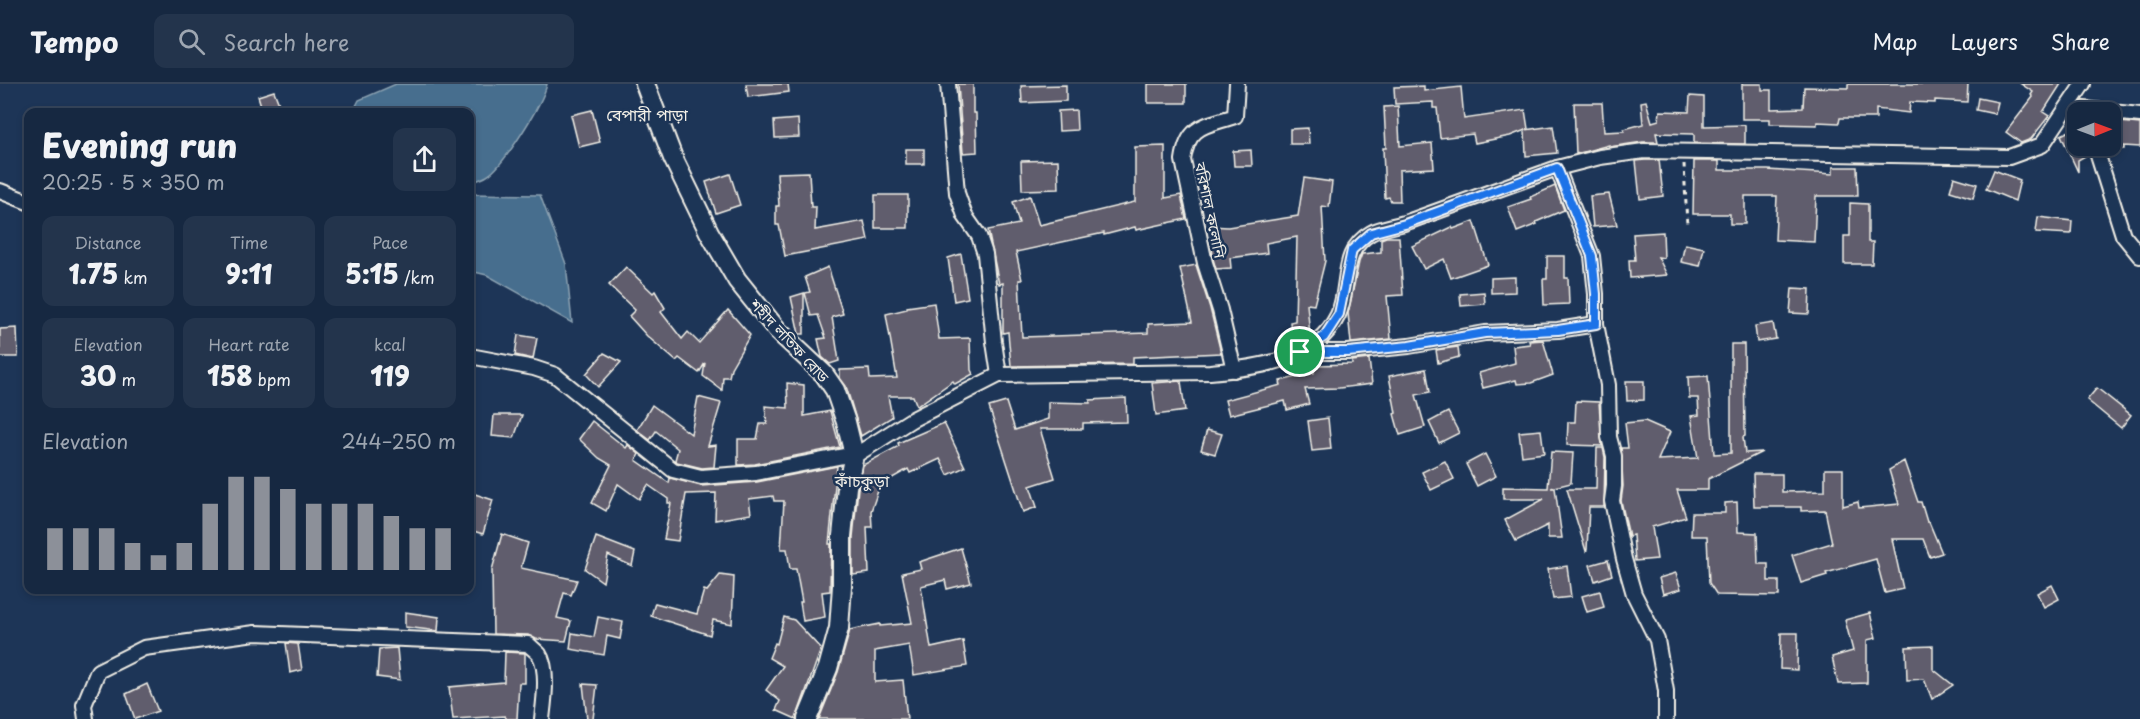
<!DOCTYPE html>
<html lang="en">
<head>
<meta charset="utf-8">
<style>
  body { margin:0; font-family:"Playpen Sans","Noto Sans Bengali",sans-serif; background:#23344c; color:#f1f3f6; height:100vh; display:flex; flex-direction:column; font-size:22px; white-space:nowrap }
  * { box-sizing:border-box; margin:0 }
  p { font-size:20px; color:#9ea6b1 }
  .icon { flex:none; width:33px; height:33px; fill:none; stroke:currentColor; stroke-width:2; stroke-linecap:round; stroke-linejoin:round }
  .map { position:relative; flex:1; overflow:hidden }
  .side { position:absolute; left:24px; top:24px; width:450px; height:486px; display:flex; flex-direction:column; background:#162841; border-radius:12px; box-shadow:0 3px 9px #0003,0 0 0 2px #35445a }
  .side>* { flex:none }
  .needle { width:39px; rotate:89deg }
  .buttons { position:absolute; left:2067px; top:18px; display:grid; gap:12px }
  .buttons a { display:grid; place-items:center; width:54px; height:54px; border-radius:12px; background:#162841; box-shadow:0 3px 9px #0003,0 0 0 2px #35445a; font-size:30px }
  .pin { position:absolute; display:grid; place-items:center; width:51px; height:51px; color:#fff; margin:-26px; border:3px solid #fff; border-radius:50%; box-shadow:0 2px 6px #0007 }
  .round { display:grid; place-items:center; flex:none; width:63px; height:63px; border-radius:12px; background:#23344c }
  .headline { display:flex; align-items:center; justify-content:space-between; height:102px; padding:0 18px }
  h1 { font-size:33px; font-weight:800; line-height:45px }
  .figures { display:grid; grid-template-columns:repeat(3,1fr); gap:9px; height:102px; padding:6px 18px }
  .figures div { display:grid; align-content:center; border-radius:12px; background:#23344c; text-align:center }
  .figures b { font-size:26px; font-weight:800 }
  .figures small { font-size:16px; font-weight:400 }
  .figures p { font-size:16px }
  .chart { height:168px; padding:12px 18px }
  .chart p { display:flex; justify-content:space-between }
  .chart svg { width:100%; height:108px; margin-top:6px; stroke:#8c9099; stroke-width:6 }
  header { display:flex; align-items:center; gap:36px; box-sizing:border-box; height:84px; padding:0 30px; background:#162841; border-bottom:2px solid #35445a }
  header strong { font-size:28px }
  nav { display:flex; gap:33px; margin-inline-start:auto; font-size:21px }
  .search { width:420px; height:54px; background:#23344c; display:flex; align-items:center; gap:15px; box-sizing:border-box; padding:0 21px; border-radius:12px; color:#9ea6b1; font-size:22px }
  .map>svg:first-child { display:block }
</style>
</head>
<body>
<header>
<strong>Tempo</strong>
<div class="search"><svg class="icon" aria-label="search" viewBox="0 0 24 24"><circle cx="10" cy="10" r="6"/><path d="M15 15l6 6"/></svg>Search here</div>
<nav><a>Map</a><a>Layers</a><a>Share</a></nav>
</header>
<div class="map">
<svg width="2140" height="635" viewBox="0 0 2140 635">
  <rect width="100%" height="100%" fill="#1d3557"/>
  <filter id="ink" filterUnits="userSpaceOnUse"><feTurbulence type="fractalNoise" baseFrequency=".0167" numOctaves="2"/><feDisplacementMap in="SourceGraphic" scale="12" xChannelSelector="R" yChannelSelector="G"/><feConvolveMatrix kernelMatrix="1 2 1 2 8 2 1 2 1" color-interpolation-filters="sRGB"/></filter>
  <g filter="url(#ink)">
    <g fill="#466e8e" stroke="#8ca2b2" stroke-width="1.5">
      <path d="M396,0H547C543,19 503,83 487,92C482,95 475,97 470,99V28H353L359,16Z"/>
      <polygon points="470,110 540,111 566,180 572,239 487,191 470,187"/>
    </g>
    <g fill="#615d6d" stroke="#f4f1e8" stroke-width="1.5">
      <polygon points="746,0 788,0 789,8 748,13"/>
      <polygon points="958,0 973,0 973,29 976,29 977,68 963,69"/>
      <rect x="1148" y="0" width="38" height="19"/>
      <polygon points="1742,0 1762,0 1762,6 1771,6 1771,25 1803,24 1804,3 1848,4 1848,0 1968,0 1967,18 1935,16 1935,19 1910,18 1909,29 1876,25 1876,34 1840,34 1839,39 1817,38 1817,41 1770,40 1770,35 1742,35"/>
      <polygon points="2021,0 2061,0 2043,28 2049,32 2031,55 2021,59 2006,48 2033,13 2031,11 2033,8"/>
      <polygon points="1066,1 1066,17 1022,19 1021,2"/>
      <polygon points="1424,2 1424,7 1461,3 1464,35 1525,26 1528,45 1510,52 1475,59 1473,50 1440,54 1437,24 1433,24 1433,18 1395,20 1394,3"/>
      <polygon points="274,7 282,28 263,28 258,12"/>
      <polygon points="1690,12 1704,13 1704,42 1745,41 1745,60 1694,59 1694,50 1656,49 1658,58 1643,58 1609,63 1609,61 1576,70 1574,19 1602,19 1604,48 1624,47 1624,45 1643,40 1641,18 1646,17 1652,38 1659,36 1660,27 1689,28"/>
      <polygon points="1978,14 1998,18 1995,30 1976,26"/>
      <polygon points="1398,22 1400,62 1432,59 1434,84 1399,86 1400,117 1391,117 1389,113 1385,114 1383,64 1386,64 1384,23"/>
      <polygon points="592,26 600,58 579,63 571,31"/>
      <polygon points="1076,26 1077,46 1059,47 1058,27"/>
      <polygon points="798,35 799,53 775,54 774,37"/>
      <polygon points="2110,37 2140,40 2140,63 2124,62 2124,65 2110,65"/>
      <polygon points="1553,42 1557,69 1526,72 1525,46"/>
      <polygon points="2078,43 2078,62 2083,62 2087,71 2078,76 2078,88 2061,51"/>
      <polygon points="1308,44 1309,60 1290,60 1290,45"/>
      <polygon points="1165,62 1165,114 1181,111 1186,135 1136,146 1135,143 1104,151 1104,149 1016,168 1022,196 1019,196 1022,253 1148,249 1148,240 1192,238 1180,184 1196,181 1210,224 1221,269 1133,273 1133,280 1011,282 1008,248 1003,249 1003,199 999,200 988,146 1019,140 1013,118 1030,112 1039,141 1135,118 1135,63"/>
      <rect x="906" y="65" width="18" height="15"/>
      <polygon points="1251,66 1252,82 1234,82 1233,67"/>
      <polygon points="1058,76 1059,105 1022,106 1021,77"/>
      <polygon points="1645,76 1659,76 1663,112 1640,115 1636,77"/>
      <polygon points="1694,77 1719,77 1719,86 1768,86 1833,90 1833,83 1857,83 1858,112 1816,112 1814,158 1775,156 1777,112 1745,112 1745,140 1730,140 1730,130 1693,130"/>
      <polygon points="1994,86 2020,96 2015,117 1986,105"/>
      <polygon points="809,88 811,123 816,123 815,146 864,137 868,156 785,172 779,141 776,141 776,122 779,122 777,89"/>
      <polygon points="730,90 740,121 716,129 706,98"/>
      <polygon points="1954,93 1977,100 1973,114 1950,107"/>
      <polygon points="1304,94 1332,98 1329,123 1322,122 1325,177 1314,221 1307,220 1310,251 1302,257 1292,257 1290,238 1295,237 1297,153 1266,159 1267,169 1230,174 1231,184 1216,185 1213,175 1211,142 1228,143 1298,132"/>
      <polygon points="1555,102 1564,126 1536,138 1537,140 1517,148 1508,123 1531,115 1530,113"/>
      <polygon points="1609,110 1617,141 1593,143 1590,112"/>
      <rect x="875" y="111" width="33" height="33"/>
      <polygon points="1850,119 1868,120 1868,158 1873,158 1872,180 1844,180 1844,152 1850,152"/>
      <polygon points="2038,133 2072,137 2071,150 2036,148"/>
      <polygon points="1474,137 1488,181 1451,194 1444,175 1424,185 1412,162 1452,143 1453,145"/>
      <polygon points="1663,148 1664,174 1658,173 1667,191 1630,194 1629,176 1635,176 1633,150"/>
      <polygon points="1386,153 1399,153 1403,211 1387,212 1391,255 1351,259 1348,229 1359,178 1362,170 1381,168 1381,155"/>
      <polygon points="1685,160 1704,164 1700,182 1681,178"/>
      <polygon points="961,170 968,214 954,217 948,174"/>
      <polygon points="1547,172 1565,172 1565,194 1568,194 1569,220 1544,221 1543,195 1547,195"/>
      <polygon points="626,183 653,209 655,207 665,224 661,228 682,255 688,248 699,259 728,226 750,251 731,284 729,293 723,293 722,306 703,292 705,279 699,289 679,274 676,277 647,252 629,232 635,226 609,201"/>
      <polygon points="828,183 843,230 832,233 839,277 830,280 822,273 818,255 826,254 818,231 811,232 805,209 810,208 805,193"/>
      <polygon points="1515,193 1515,208 1491,209 1491,194"/>
      <polygon points="1792,204 1810,205 1809,230 1790,229"/>
      <polygon points="1484,208 1485,220 1461,222 1460,210"/>
      <polygon points="804,209 804,250 799,250 791,213"/>
      <polygon points="934,219 939,255 970,254 971,286 973,290 955,300 953,297 917,322 913,312 888,312 892,333 861,352 846,302 840,294 840,286 869,285 870,295 897,294 886,230 907,225 907,223"/>
      <polygon points="1773,239 1776,255 1757,258 1755,242"/>
      <polygon points="17,244 18,273 0,273 0,245"/>
      <polygon points="518,251 537,254 533,275 515,271"/>
      <polygon points="1543,256 1553,291 1531,299 1517,300 1516,296 1483,304 1479,289 1515,279 1513,262 1530,260 1529,257"/>
      <polygon points="1731,260 1744,260 1745,352 1743,353 1745,369 1762,368 1708,395 1708,406 1677,406 1686,433 1652,443 1657,475 1635,477 1633,451 1629,452 1621,417 1623,402 1621,364 1628,364 1625,339 1645,337 1670,348 1658,376 1698,374 1691,332 1699,331 1698,314 1689,314 1688,293 1708,292 1714,370 1731,369"/>
      <polygon points="1458,263 1459,273 1438,279 1436,266"/>
      <polygon points="604,269 621,278 598,303 586,290"/>
      <polygon points="1369,275 1372,300 1339,304 1305,305 1309,320 1287,326 1285,317 1229,331 1225,316 1281,301 1280,297 1314,289 1314,281 1352,280 1352,277"/>
      <polygon points="1426,285 1430,308 1416,311 1425,343 1400,351 1394,330 1396,329 1389,292"/>
      <polygon points="1181,297 1185,327 1156,331 1152,299"/>
      <polygon points="1626,297 1644,297 1644,316 1627,317"/>
      <polygon points="787,299 804,301 804,332 830,327 840,363 755,380 738,381 738,355 757,355 760,340 767,340 765,322 788,324"/>
      <polygon points="2097,304 2131,331 2121,344 2087,316"/>
      <polygon points="698,313 721,319 708,362 716,361 714,383 702,384 677,378 675,376 678,365 656,347 650,356 637,346 652,321 691,350"/>
      <polygon points="1126,314 1127,338 1083,339 1083,345 1040,345 1055,394 1030,402 1037,423 1023,428 989,323 1006,318 1015,346 1048,335 1048,318 1090,319 1090,316"/>
      <polygon points="1576,317 1599,318 1602,362 1567,361 1568,338 1575,338"/>
      <polygon points="1448,328 1459,349 1439,359 1429,338"/>
      <polygon points="494,331 522,331 514,354 492,352"/>
      <polygon points="1328,334 1331,365 1312,367 1308,337"/>
      <polygon points="592,337 626,364 628,361 639,370 636,376 669,399 670,394 701,402 757,398 837,382 829,460 831,460 830,507 822,508 825,533 803,537 800,518 802,518 796,485 790,485 787,465 781,465 784,417 774,417 773,412 749,415 751,430 715,436 716,409 686,410 678,457 664,455 671,419 668,419 668,415 648,401 639,415 618,400 606,427 592,419 611,381 599,374 579,355"/>
      <polygon points="944,339 965,383 948,391 940,375 910,389 908,385 880,401 871,427 872,443 867,443 869,489 853,491 853,453 858,405 863,381 899,362 898,359"/>
      <polygon points="1207,346 1222,350 1215,370 1201,366"/>
      <polygon points="1541,346 1544,369 1522,372 1519,348"/>
      <polygon points="1597,364 1603,364 1605,373 1604,423 1589,423 1587,466 1586,467 1567,405 1596,405"/>
      <polygon points="1551,368 1573,369 1571,399 1551,404 1555,404 1562,454 1548,454 1548,441 1516,457 1505,436 1544,415 1503,415 1503,403 1548,404"/>
      <polygon points="1485,370 1496,392 1477,402 1466,380"/>
      <polygon points="1445,377 1454,395 1431,406 1422,388"/>
      <polygon points="1904,377 1918,418 1921,418 1927,438 1929,438 1942,469 1930,473 1923,455 1892,455 1903,505 1885,509 1876,475 1826,489 1827,491 1801,499 1792,471 1832,459 1825,426 1801,427 1801,423 1754,423 1753,390 1782,390 1782,408 1825,407 1825,385 1843,385 1843,422 1858,418 1859,424 1899,420 1889,386"/>
      <polygon points="472,409 493,416 483,450 470,446 470,418"/>
      <polygon points="1737,418 1738,448 1757,449 1758,480 1768,480 1768,497 1779,497 1779,512 1717,511 1709,499 1707,452 1691,452 1692,429 1725,429 1725,419"/>
      <polygon points="502,450 528,459 521,484 577,496 571,511 564,509 557,534 571,537 566,557 536,555 528,551 493,550 492,486"/>
      <polygon points="596,453 635,468 632,482 608,471 603,498 585,485"/>
      <polygon points="961,464 971,499 947,505 945,496 921,502 931,564 963,557 967,582 914,591 909,561 875,567 875,598 903,596 907,635 819,635 838,588 850,546 880,540 880,542 912,539 902,489 921,485 919,478"/>
      <polygon points="1608,476 1612,491 1595,497 1590,481"/>
      <polygon points="1567,482 1571,513 1553,515 1548,485"/>
      <polygon points="1676,489 1681,505 1663,510 1659,494"/>
      <polygon points="720,491 734,493 732,540 713,536 710,551 651,532 655,519 697,530 704,506 707,507"/>
      <polygon points="2052,501 2059,515 2044,523 2037,509"/>
      <polygon points="1600,507 1604,523 1587,528 1582,512"/>
      <polygon points="405,528 439,533 438,547 405,543"/>
      <polygon points="1870,529 1876,554 1867,556 1867,599 1838,600 1832,573 1853,567 1845,536"/>
      <polygon points="598,533 623,538 620,555 607,552 604,571 570,565 572,549 594,553"/>
      <polygon points="784,533 794,536 821,565 796,635 776,626 780,617 766,606 783,582 769,574 775,559 777,560"/>
      <polygon points="1781,549 1798,549 1797,586 1780,585"/>
      <polygon points="286,559 298,560 302,586 290,589"/>
      <polygon points="1933,562 1933,585 1953,601 1932,615 1924,595 1907,596 1906,563"/>
      <polygon points="397,564 400,596 377,593 379,565"/>
      <polygon points="505,568 525,569 525,599 519,599 517,635 505,635 505,632 453,635 449,603 504,598"/>
      <polygon points="147,600 158,627 135,635 126,610"/>
      <polygon points="583,600 597,601 593,635 587,635"/>
    </g>
    <g fill="none" stroke-linecap="round" stroke-linejoin="round">
      <g stroke="#f4f1e8" stroke-width="18">
        <g id="minor">
          <polyline points="948,0 957,109 965,132 979,152 985,170 994,258 999,291"/>
          <polyline points="2084,25 2140,31"/>
          <polyline points="2095,62 2123,151 2140,172"/>
          <polyline points="1557,84 1600,73 1644,67 2009,73 2042,61 2083,0"/>
          <polyline points="0,107 28,118"/>
          <polyline points="1300,268 1348,268 1409,262 1485,249 1558,246 1596,240"/>
          <path d="M470,272L534,284L555,291L673,386L701,393L756,389L859,369L911,336L999,291L1210,288C1256,284 1316,277 1338,231C1351,203 1339,167 1371,149C1382,143 1398,142 1410,137C1459,119 1508,102 1557,84L1592,172L1596,210V240L1608,301L1609,353L1614,372V402L1612,417L1624,475L1634,510L1657,556L1666,607V635"/>
          <path d="M1234,286L1220,226L1205,179L1183,76C1188,40 1206,42 1235,32L1237,0"/>
          <path d="M86,635L84,621L98,587L144,564L255,549L528,560C531,563 536,567 539,570C549,585 544,618 542,635"/>
        </g>
      </g>
      <g stroke="#f4f1e8" stroke-width="22">
        <polyline id="tertiary" points="645,0 673,74 709,148 737,196 778,247 824,290 835,306 846,338 854,371 847,403 842,452 842,502 839,544 828,584 807,635"/>
      </g>
      <polyline stroke="#f4f1e8" stroke-width="3" stroke-dasharray="4.5 4.5" stroke-linecap="butt" points="1684,80 1687,141"/>
      <use href="#minor" stroke="#1d3557" stroke-width="14"/>
      <use href="#tertiary" stroke="#1d3557" stroke-width="18"/>
    </g>
  </g>
  <g fill="none" stroke-linecap="round" stroke-linejoin="round" filter="url(#ink)">
    <g stroke="#fff" stroke-width="12">
      <polygon id="route" points="1557,84 1592,172 1596,210 1596,240 1558,246 1485,249 1409,262 1348,268 1300,268 1324,253 1339,230 1352,166 1371,149 1405,140"/>
    </g>
    <use href="#route" stroke="#1a73e8" stroke-width="8"/>
  </g>
  <g text-anchor="middle" dominant-baseline="central" stroke-width="5" stroke-linejoin="round" paint-order="stroke">
    <g font-size="15" fill="#f4f1e8" stroke="#1d3557">
      <text transform="translate(1211 126) rotate(78)">বরিশাল কলোনি</text>
      <text transform="translate(790 256) rotate(47)">শহীদ লতিফ রোড</text>
    </g>
    <g font-size="16" fill="#f4f1e8" stroke="#1d3557">
      <text x="647" y="30">বেপারী পাড়া</text>
      <text x="862" y="396">কাঁচকুড়া</text>
    </g>
  </g>
</svg>
<div class="buttons">
<a><svg class="needle" viewBox="-14 -14 28 28"><path d="M0-13l5 13h-10z" fill="#e53935"/><path d="M0 13l5-13h-10z" fill="#9ea6b1"/></svg></a>
</div>
<div class="pin" style="left:1300px;top:268px;background:#1e9e55"><svg class="icon" aria-label="arrive" viewBox="0 0 24 24"><path d="M6 21V4h12l-3 4 3 4H6"/></svg></div>
<section class="side">
<div class="headline"><div><h1>Evening run</h1><p>20:25 · 5 × 350 m</p></div><a class="round"><svg class="icon" aria-label="share" viewBox="0 0 24 24"><path d="M12 15V3M7 8l5-5 5 5M5 13v7h14v-7"/></svg></a></div>
<div class="figures">
<div><p>Distance</p><b>1.75<small> km</small></b></div>
<div><p>Time</p><b>9:11</b></div>
<div><p>Pace</p><b>5:15<small> /km</small></b></div>
</div>
<div class="figures">
<div><p>Elevation</p><b>30<small> m</small></b></div>
<div><p>Heart rate</p><b>158<small> bpm</small></b></div>
<div><p>kcal</p><b>119</b></div>
</div>
<div class="chart"><p><span>Elevation</span>244–250 m</p>
<svg viewBox="0 0 160 44" preserveAspectRatio="none"><path d="M5 44V27M15 44V27M25 44V27M35 44V33M45 44V38M55 44V33M65 44V17M75 44V6M85 44V6M95 44V11M105 44V17M115 44V17M125 44V17M135 44V22M145 44V27M155 44V27"/></svg>
</div>
</section>
</div>
</body>
</html>
